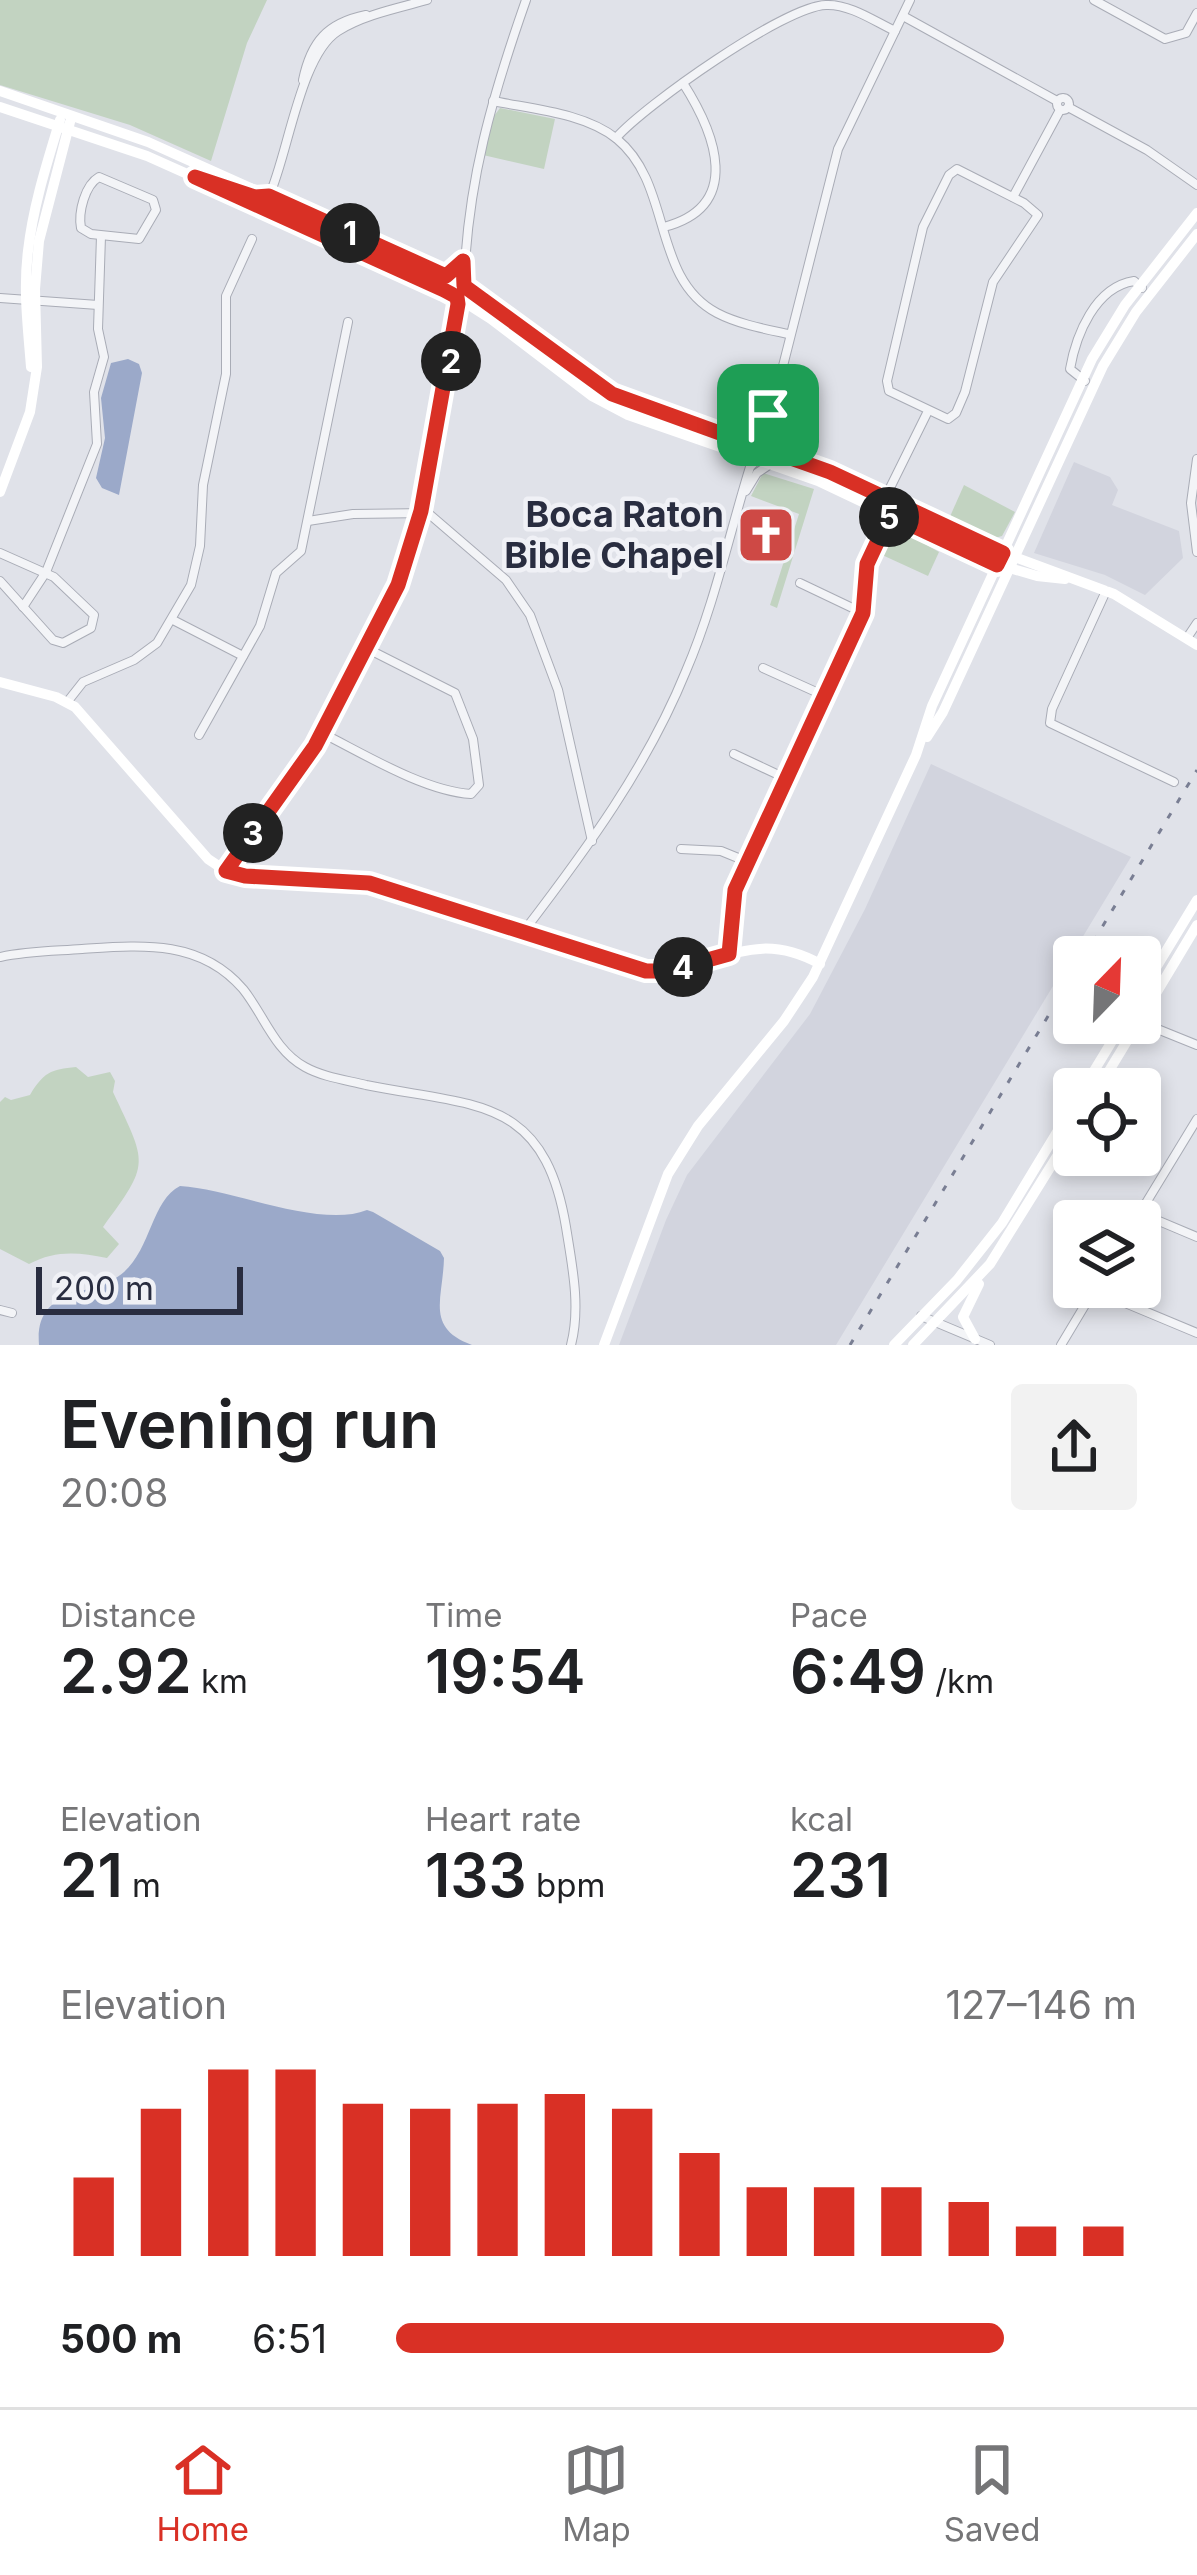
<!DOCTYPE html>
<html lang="en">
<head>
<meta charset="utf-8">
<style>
  body { margin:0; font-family:Inter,sans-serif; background:#f2f2f2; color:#202124; height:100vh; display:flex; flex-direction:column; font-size:45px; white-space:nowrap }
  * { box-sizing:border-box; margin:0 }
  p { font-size:39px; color:#757577 }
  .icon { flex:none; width:66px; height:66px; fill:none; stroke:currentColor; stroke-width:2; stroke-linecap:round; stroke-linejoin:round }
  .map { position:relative; height:1345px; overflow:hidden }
  .details { display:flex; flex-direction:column; background:#fff; flex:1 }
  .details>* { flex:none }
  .needle { width:78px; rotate:23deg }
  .tools { position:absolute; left:1053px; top:936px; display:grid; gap:24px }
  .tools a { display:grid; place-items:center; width:108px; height:108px; border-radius:12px; background:#fff; box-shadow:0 6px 18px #0003; font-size:60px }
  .scale { position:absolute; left:36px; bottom:30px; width:207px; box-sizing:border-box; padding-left:12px; border:6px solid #292d40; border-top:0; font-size:33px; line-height:42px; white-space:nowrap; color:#292d40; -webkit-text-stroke:9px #f0f1f6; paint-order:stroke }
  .pin { position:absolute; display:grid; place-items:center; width:102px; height:102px; color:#fff; margin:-51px; border-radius:24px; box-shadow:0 6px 18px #0006 }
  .km { position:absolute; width:60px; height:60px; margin:-30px; border-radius:50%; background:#222; color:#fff; font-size:33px; line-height:60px; text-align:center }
  .round { display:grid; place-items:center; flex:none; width:126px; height:126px; border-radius:12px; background:#f2f2f2 }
  .overview { display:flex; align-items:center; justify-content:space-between; height:204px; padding:0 60px }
  h1 { font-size:66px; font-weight:600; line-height:90px }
  .stats { display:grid; grid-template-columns:repeat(3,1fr); gap:18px; height:204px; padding:12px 60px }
  .stats div { display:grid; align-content:center }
  .stats b { font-size:60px; font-weight:600 }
  .stats small { font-size:33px; font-weight:400 }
  .stats p { font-size:33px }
  .chart { height:336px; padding:24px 60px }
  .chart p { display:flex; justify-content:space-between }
  .chart svg { width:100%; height:216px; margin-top:12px; stroke:#d93025; stroke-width:6 }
  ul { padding:0 60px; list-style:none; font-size:39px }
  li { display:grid; grid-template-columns:192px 144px 1fr; align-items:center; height:90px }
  li i { height:30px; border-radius:15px; background:#d93025 }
  .menu { display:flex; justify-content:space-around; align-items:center; height:168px; border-top:3px solid #e0e0e0; background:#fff; font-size:33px; color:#757577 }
  .menu a { display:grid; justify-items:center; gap:6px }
  .menu .selected { color:#d93025 }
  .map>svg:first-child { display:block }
</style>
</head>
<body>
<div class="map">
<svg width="1197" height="1345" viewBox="0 0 1197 1345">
  <rect width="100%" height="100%" fill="#e0e2e9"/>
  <g fill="#d2d4de">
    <polygon points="1074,462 1110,477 1118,490 1112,505 1179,531 1183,558 1145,595 1105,575 1034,553"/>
    <polygon points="931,764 1131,857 836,1345 619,1345 666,1220 687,1175 810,1014 865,909"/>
  </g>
  <g fill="#c2d3c1">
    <polygon points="0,0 267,0 247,43 211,161 130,125 0,85"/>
    <polygon points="500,108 555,119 544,169 483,155 491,120"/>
    <polygon points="763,473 814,489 777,608 770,605 799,514 751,496"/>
    <polygon points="964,485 1015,512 1002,536 991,539 948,521"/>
    <polygon points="895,527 939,552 928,576 880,554"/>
    <path d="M76,1067L88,1077L110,1072L115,1081L113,1092C147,1165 151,1162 103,1227L119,1244L107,1258C78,1252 55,1250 29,1264L0,1249V1102L5,1097L11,1100L30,1095C43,1073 51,1069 76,1067Z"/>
  </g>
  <g fill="#9ba9c9">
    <polygon points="128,359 139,364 142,373 119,495 102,488 96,478 105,438 101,398 111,363"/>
    <path d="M180,1186C233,1189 320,1229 367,1210L373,1212L440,1251L444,1258C443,1299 425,1328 472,1345H39C34,1284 95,1298 124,1272C151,1248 152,1200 180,1186Z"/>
  </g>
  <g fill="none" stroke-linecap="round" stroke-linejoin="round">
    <g stroke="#a9acb6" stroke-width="10">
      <g id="street">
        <polyline points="1094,0 1165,39 1186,33 1197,13"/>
        <polyline points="903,16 1057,101"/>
        <path d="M303,80C311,42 327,23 366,15"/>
        <circle cx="1063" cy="104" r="6"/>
        <path d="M493,101C532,109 585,113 617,139C673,185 651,278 717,313C738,324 765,329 788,334"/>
        <polyline points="1068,107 1147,150 1197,185"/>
        <path d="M616,138C645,105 785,6 826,5C850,4 874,21 895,31"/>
        <polygon points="957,169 1024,203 1038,215 993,282 965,392 956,413 948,419 889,391 887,381 923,227 949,175"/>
        <path d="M99,177L153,200L156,210L139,239L91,234L81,228C78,212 85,185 99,177Z"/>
        <path d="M269,196C288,155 300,55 338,31C363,15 398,8 427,0"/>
        <polyline points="1013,197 1060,110"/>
        <path d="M664,227C744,206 715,133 683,83"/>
        <path d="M464,286C467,183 492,97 526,0"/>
        <polyline points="0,298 98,305"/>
        <path d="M1085,381L1070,369C1076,335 1095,287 1134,281L1142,288"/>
        <polyline points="750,444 767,416"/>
        <polyline points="757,446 767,429 838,149 910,0"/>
        <polyline points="1197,459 1191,503 1197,552"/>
        <polyline points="746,491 757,473 769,465"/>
        <polyline points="885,498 928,411"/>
        <polyline points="308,521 353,514 428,513 506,580 530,615 558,690 592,841"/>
        <polyline points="0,553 54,577 94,615 91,628 63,643 53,640 0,581"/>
        <polyline points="800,583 863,613"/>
        <polyline points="1106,591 1052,709 1050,723 1174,782"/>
        <polyline points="23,607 46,572 97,444 94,392 104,357 98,329 101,236"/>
        <polyline points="173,620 243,656"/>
        <polyline points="1187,638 1197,623"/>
        <polyline points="763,668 825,696"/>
        <polyline points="68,701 83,682 134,660 157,643 191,585 200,546 203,485 226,374 226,296 252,239"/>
        <path d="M322,733C364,754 424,791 471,794L479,785L473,739L455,693L366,648"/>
        <polyline points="199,735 260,626 276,573 301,551 348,322"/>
        <polyline points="734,754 785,778"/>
        <polyline points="681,849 721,851 748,862"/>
        <polyline points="226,871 315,746 398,585 421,511 456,334 457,298"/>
        <path d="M524,931C586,850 647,767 686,671C714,606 729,535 750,467L757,460"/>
        <polyline points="729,954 735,890 863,613 867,564 889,515"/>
        <path d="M0,957C27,951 55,951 82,949C141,945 200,939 243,989C264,1015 274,1050 305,1067C323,1077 346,1080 366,1085C475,1107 544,1095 566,1227C572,1265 581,1307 571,1345"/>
        <polyline points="1140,1022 1197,1045"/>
        <polyline points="1140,1213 1197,1237"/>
        <polyline points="1135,1221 1197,1119"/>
        <polyline points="1094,1290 1197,1333"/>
        <polyline points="0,1310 12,1313"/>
        <polyline points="921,1316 990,1345"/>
        <polyline points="1061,1345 1094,1290"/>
      </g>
    </g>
    <use href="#street" stroke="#f3f4f7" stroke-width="8"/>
    <g stroke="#fff" stroke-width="10">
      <polyline points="0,91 148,142 446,276 501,310 612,394 830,472 977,543 1114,594 1197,645"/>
      <polyline points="0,107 147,156 444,289 491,319 592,396 628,415 818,481 989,562 1037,576 1065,579"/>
      <path d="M31,367C28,328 23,290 28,251C33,206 47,163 60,120"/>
      <polyline points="0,492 30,412 37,367 35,289 39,241 70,122"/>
      <path d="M0,682L56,697L75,707L208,859L226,871L245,876L369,883L647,971C716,975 747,924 820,964"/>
      <polyline points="927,737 943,712 1103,366 1136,312 1197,234"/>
      <polyline points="1140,994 1197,900"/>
      <polyline points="1140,1020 1197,925"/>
      <polyline points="1083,1089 1123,1023"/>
      <polyline points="1098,1089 1138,1023"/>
      <polyline points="975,1339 963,1317 979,1284"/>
      <polyline points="604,1345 668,1174 698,1126 784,1021 813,977 916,755 932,706 1092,359 1125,305 1197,213"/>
      <polyline points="894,1345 957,1280 1002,1223 1074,1104"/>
      <polyline points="913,1345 990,1264 1074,1129"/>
    </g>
    <g stroke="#797e93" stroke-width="3" stroke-dasharray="6 12" stroke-linecap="butt">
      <polyline points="1084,957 1197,770"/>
      <polyline points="850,1345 1074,973"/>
    </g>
  </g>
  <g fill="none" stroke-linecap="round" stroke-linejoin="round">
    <g stroke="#fff" stroke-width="24">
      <polygon id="route" points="195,177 255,197 269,196 446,276 463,261 464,286 612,394 750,444 768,415 766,432 757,446 830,472 1003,553 997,565 890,515 867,564 863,613 735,890 729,954 668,971 646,971 369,883 245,876 226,871 315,746 398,585 421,511 458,304 457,297 444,290"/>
    </g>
    <use href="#route" stroke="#d93025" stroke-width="15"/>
  </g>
  <defs>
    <g id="church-square" transform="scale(3)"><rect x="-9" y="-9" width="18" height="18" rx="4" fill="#ce4945" stroke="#f0f1f6"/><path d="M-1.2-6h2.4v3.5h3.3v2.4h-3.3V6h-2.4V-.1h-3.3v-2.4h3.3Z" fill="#fff"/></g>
  </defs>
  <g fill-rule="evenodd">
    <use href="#church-square" x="766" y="535"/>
  </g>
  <g text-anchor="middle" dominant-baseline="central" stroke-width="9" stroke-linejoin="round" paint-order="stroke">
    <g font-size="36" font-weight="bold" fill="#292d40" stroke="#f0f1f6" text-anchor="end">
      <text x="724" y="514">Boca Raton<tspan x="724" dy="41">Bible Chapel</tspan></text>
    </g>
  </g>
</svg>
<div class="tools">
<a><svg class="needle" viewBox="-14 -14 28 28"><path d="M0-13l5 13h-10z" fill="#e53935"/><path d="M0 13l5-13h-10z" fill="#757577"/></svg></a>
<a><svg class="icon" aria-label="locate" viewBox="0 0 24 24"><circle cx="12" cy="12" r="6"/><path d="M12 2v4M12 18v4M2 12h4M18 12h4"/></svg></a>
<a><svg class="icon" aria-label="layers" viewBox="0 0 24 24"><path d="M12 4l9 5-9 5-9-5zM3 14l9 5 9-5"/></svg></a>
</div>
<div class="scale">200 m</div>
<div class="pin" style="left:768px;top:415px;background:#1e9e55"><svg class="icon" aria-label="arrive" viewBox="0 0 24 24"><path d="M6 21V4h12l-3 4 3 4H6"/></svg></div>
<b class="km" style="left:350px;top:233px">1</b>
<b class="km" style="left:451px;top:361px">2</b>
<b class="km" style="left:253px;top:833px">3</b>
<b class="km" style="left:683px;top:967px">4</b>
<b class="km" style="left:889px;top:517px">5</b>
</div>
<section class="details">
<div class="overview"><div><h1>Evening run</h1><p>20:08</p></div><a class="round"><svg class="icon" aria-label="share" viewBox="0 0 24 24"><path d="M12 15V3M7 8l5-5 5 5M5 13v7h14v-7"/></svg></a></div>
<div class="stats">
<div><p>Distance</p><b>2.92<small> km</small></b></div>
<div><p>Time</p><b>19:54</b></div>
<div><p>Pace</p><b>6:49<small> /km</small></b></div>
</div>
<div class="stats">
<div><p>Elevation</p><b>21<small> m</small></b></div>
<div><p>Heart rate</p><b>133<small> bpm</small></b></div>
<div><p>kcal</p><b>231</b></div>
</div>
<div class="chart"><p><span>Elevation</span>127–146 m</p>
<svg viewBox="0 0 160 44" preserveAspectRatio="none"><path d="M5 44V28M15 44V14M25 44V6M35 44V6M45 44V13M55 44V14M65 44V13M75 44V11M85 44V14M95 44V23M105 44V30M115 44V30M125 44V30M135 44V33M145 44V38M155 44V38"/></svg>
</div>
<ul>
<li><b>500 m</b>6:51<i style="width:82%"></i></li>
</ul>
</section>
<nav class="menu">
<a class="selected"><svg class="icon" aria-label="home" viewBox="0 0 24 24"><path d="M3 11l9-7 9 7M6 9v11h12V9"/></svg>Home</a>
<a><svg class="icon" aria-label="map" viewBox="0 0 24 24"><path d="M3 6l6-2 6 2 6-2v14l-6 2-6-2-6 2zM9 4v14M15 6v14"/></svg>Map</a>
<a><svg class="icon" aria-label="saved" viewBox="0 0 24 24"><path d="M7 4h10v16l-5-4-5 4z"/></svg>Saved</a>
</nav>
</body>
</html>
